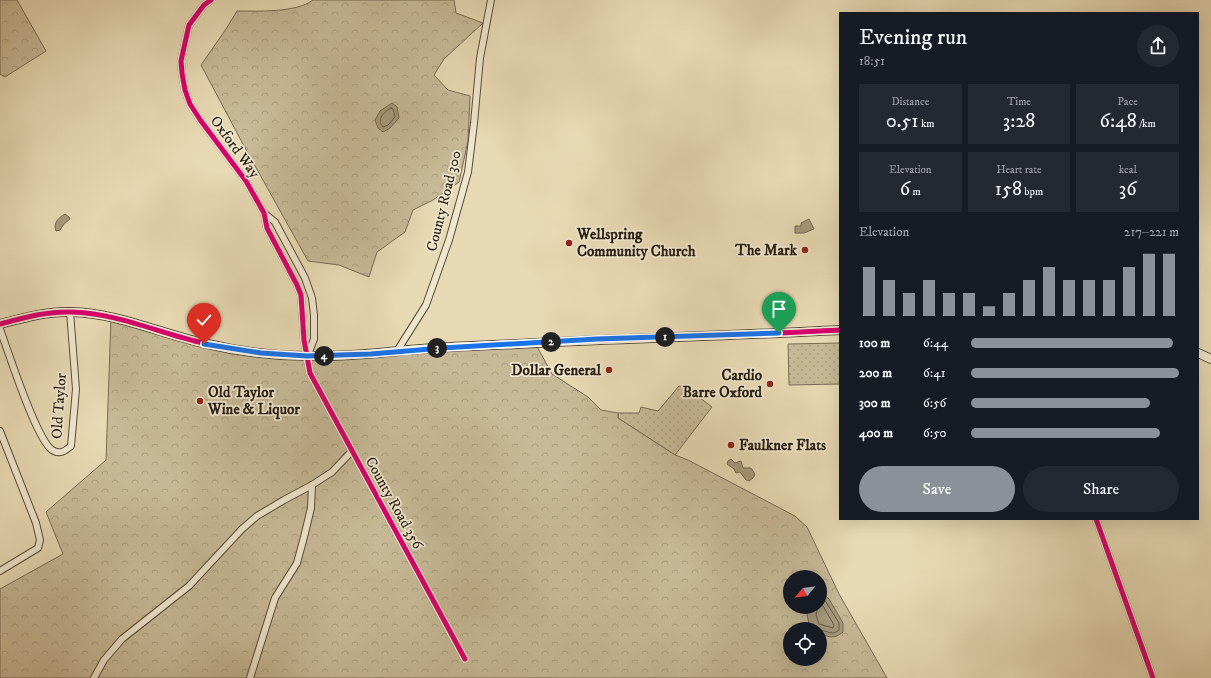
<!DOCTYPE html>
<html lang="en">
<head>
<meta charset="utf-8">
<style>
  body { margin:0; font-family:"IM FELL DW Pica",serif; background:#242831; color:#f1f3f6; height:100vh; display:flex; flex-direction:column; font-size:15px; white-space:nowrap }
  * { box-sizing:border-box; margin:0 }
  p { font-size:13px; color:#9ea1a6 }
  .icon { flex:none; width:22px; height:22px; fill:none; stroke:currentColor; stroke-width:2; stroke-linecap:round; stroke-linejoin:round }
  .map { position:relative; flex:1; overflow:hidden }
  .panel { position:absolute; left:839px; top:12px; width:360px; height:508px; display:flex; flex-direction:column; background:#171b24; border-radius:0px; box-shadow:0 4px 16px #0002 }
  .panel>* { flex:none }
  .needle { width:26px; rotate:241deg }
  .buttons { position:absolute; left:783px; top:570px; display:grid; gap:8px }
  .buttons a { display:grid; place-items:center; width:44px; height:44px; border-radius:50%; background:#171b24; box-shadow:0 4px 16px #0002; font-size:20px }
  .pin { position:absolute; display:grid; place-items:center; width:34px; height:34px; color:#fff; margin:-41px -17px; border-radius:50% 50% 50% 0; rotate:-45deg; box-shadow:0 0 4px #0007 }
  .pin .icon { rotate:45deg }
  .km { position:absolute; width:20px; height:20px; margin:-10px; border-radius:50%; background:#222; color:#fff; font-size:11px; line-height:20px; text-align:center }
  .round { display:grid; place-items:center; flex:none; width:42px; height:42px; border-radius:21px; background:#242831 }
  .headline { display:flex; align-items:center; justify-content:space-between; height:68px; padding:0 20px }
  h1 { font-size:22px; font-weight:600; line-height:30px }
  .metrics { display:grid; grid-template-columns:repeat(3,1fr); gap:6px; height:68px; padding:4px 20px }
  .metrics div { display:grid; align-content:center; border-radius:0px; background:#242831; text-align:center }
  .metrics b { font-size:20px; font-weight:600 }
  .metrics small { font-size:11px; font-weight:400 }
  .metrics p { font-size:11px }
  .chart { height:112px; padding:8px 20px }
  .chart p { display:flex; justify-content:space-between }
  .chart svg { width:100%; height:72px; margin-top:4px; stroke:#8c9099; stroke-width:6 }
  .action { display:flex; gap:8px; margin-top:auto; padding:8px 20px }
  .action a { flex:1; height:46px; border-radius:24px; background:#8c9099; color:#fff; font-size:16px; font-weight:600; line-height:46px; text-align:center }
  .action a+a { background:#242831; color:#f1f3f6 }
  ul { padding:0 20px; list-style:none; font-size:13px }
  li { display:grid; grid-template-columns:64px 48px 1fr; align-items:center; height:30px }
  li i { height:10px; border-radius:5px; background:#8c9099 }
  .map>svg:first-child { display:block }
</style>
</head>
<body>
<div class="map">
<svg width="1211" height="678" viewBox="0 0 1211 678">
  <defs>
    <pattern id="grass-dots" width="8" height="8" patternUnits="userSpaceOnUse"><rect width="8" height="8" fill="#c7b997"/><path d="M2 2h.1M6 6h.1" fill="none" stroke="#ab9f81" stroke-width="1.8" stroke-linecap="round"/></pattern>
    <pattern id="forest-crowns" width="20" height="18" patternUnits="userSpaceOnUse"><rect width="20" height="18" fill="#c7b997"/><path d="M2 6a3 3 0 1 1 6 0M12 15a3 3 0 1 1 6 0" fill="none" stroke="#ab9f81"/></pattern>
  </defs>
  <rect width="100%" height="100%" fill="#e7d9b3"/>
  <filter id="stains"><feTurbulence type="fractalNoise" baseFrequency=".005" numOctaves="4"/><feColorMatrix values="0 0 0 0 .2 0 0 0 0 .09 0 0 0 0 .02 0 0 0 .5 -.17"/></filter>
  <radialGradient id="worn" r=".72"><stop offset=".6" stop-color="#630" stop-opacity="0"/><stop offset="1" stop-color="#630" stop-opacity=".3"/></radialGradient>
  <g fill="url(#grass-dots)" stroke="#786b54">
    <polygon points="840,343 840,384 789,385 788,344"/>
    <polygon points="679,386 687,388 712,407 675,455 618,418 618,413 639,413 641,407 658,411"/>
  </g>
  <g fill="url(#forest-crowns)" stroke="#786b54" fill-rule="evenodd">
    <polygon points="0,0 17,0 46,51 5,77 0,74"/>
    <path d="M313,0H454L456,13L483,23L444,59L434,75L448,90L470,96L468,141L459,182L433,200L413,210L405,232L377,252L369,277L339,265L308,261L244,146L201,65L226,29L237,11C258,11 296,13 313,0Z"/>
    <path d="M111,318L201,343L307,357L535,343L552,374L588,397L601,410L618,413V418L675,455L688,460L795,516L807,527L839,594L887,678H0V589L63,554L46,512L106,460ZM790,577H820V607H790ZM790,629H820V659H790Z"/>
  </g>
  <g fill="#a6997c" stroke="#746751">
    <polygon points="392,103 397,107 399,118 390,128 383,132 378,128 375,120 380,111"/>
    <path d="M65,214L69,217L70,219L64,224L60,230L56,231C53,223 58,218 65,214Z"/>
    <polygon points="809,219 814,229 804,233 795,233 795,226 801,226 801,223"/>
    <polygon points="731,459 735,463 741,461 743,468 751,468 755,474 753,478 749,481 746,480 740,472 736,473 734,469 727,464 728,461"/>
    <path d="M824,595L829,599L843,623V632C834,639 830,638 820,633V629L810,628L807,615L809,607H820V597Z"/>
  </g>
  <g fill="none" stroke-linecap="round" stroke-linejoin="round">
    <g stroke="#675b46" stroke-width="1">
      <path d="M391,108L393,109L395,117L388,125L383,127C376,119 384,112 391,108Z"/>
      <path d="M820,600H824L826,602L839,623V630C832,636 828,631 820,630"/>
      <polyline points="818,607 816,615 819,624 833,628 834,625 823,606 820,605"/>
    </g>
    <g stroke="#584c3a" stroke-width="8">
      <g id="minor">
        <polyline points="211,0 204,5 189,25 181,61 182,73 185,90 190,104 201,121 246,181 264,213 267,228 297,285 301,295 304,340 310,373 465,659"/>
        <polyline points="264,213 275,222 305,278 312,298 314,315 314,339 308,355"/>
        <path d="M0,329C8,351 36,439 52,450C60,455 65,451 71,446L76,389L70,312"/>
        <polyline points="397,351 426,305 449,240 468,172 474,123 480,58 491,0"/>
        <polyline points="0,431 36,523 40,540 38,548 0,571"/>
        <polyline points="1096,519 1153,678"/>
        <polyline points="94,678 104,660 122,639 189,586 242,529 257,516 284,500 312,485 332,472 352,451"/>
        <polyline points="250,678 275,598 297,563 304,537 311,508 312,485"/>
      </g>
    </g>
    <g stroke="#584c3a" stroke-width="10">
      <g id="tertiary">
        <path d="M0,324C23,318 47,311 71,312C117,313 159,333 203,343C236,351 275,356 309,356C339,357 368,354 398,351C437,347 477,346 517,344C624,338 732,336 840,330"/>
        <polyline points="1198,353 1211,359"/>
      </g>
    </g>
    <use href="#minor" stroke="#efe6ce" stroke-width="6"/>
    <use href="#tertiary" stroke="#efe6ce" stroke-width="8"/>
    <g stroke="#efe6ce" stroke-width="8">
      <g id="cycleway">
        <polyline points="211,0 204,5 189,25 181,61 182,73 185,90 190,104 201,121 246,181 264,213 267,228 297,285 301,295 304,340 310,373 465,659"/>
        <path d="M0,324C23,318 47,311 71,312C117,313 159,333 203,343C236,351 275,356 309,356C339,357 368,354 398,351C437,347 477,346 517,344C624,338 732,336 840,330"/>
        <polyline points="1096,519 1153,678"/>
      </g>
    </g>
    <use href="#cycleway" stroke="#d6006c" stroke-width="5"/>
  </g>
  <g fill="none" stroke-linecap="round" stroke-linejoin="round">
    <g stroke="#fff" stroke-width="8">
      <polyline id="route" points="204,344 261,353 307,356 371,354 442,348 597,339 779,333"/>
    </g>
    <use href="#route" stroke="#1a73e8" stroke-width="5"/>
  </g>
  <g fill="#8f2418" stroke="#efe6ce" stroke-width="1.5">
    <circle cx="569" cy="243" r="4"/>
    <circle cx="805" cy="250" r="4"/>
    <circle cx="609" cy="370" r="4"/>
    <circle cx="770" cy="384" r="4"/>
    <circle cx="200" cy="401" r="4"/>
    <circle cx="731" cy="445" r="4"/>
  </g>
  <g text-anchor="middle" dominant-baseline="central" stroke-width="3.5" stroke-linejoin="round" paint-order="stroke">
    <g font-size="15" fill="#281d11" stroke="#efe6ce">
      <text transform="translate(235 147) rotate(54)">Oxford Way</text>
      <text transform="translate(444 201) rotate(-76)">County Road 300</text>
      <text transform="translate(59 406) rotate(-86)">Old Taylor</text>
      <text transform="translate(394 503) rotate(61)">County Road 356</text>
    </g>
    <g font-size="15" font-weight="bold" fill="#281d11" stroke="#efe6ce" text-anchor="start">
      <text x="577" y="234">Wellspring<tspan x="577" dy="17">Community Church</tspan></text>
      <text x="797" y="250" text-anchor="end">The Mark</text>
      <text x="601" y="370" text-anchor="end">Dollar General</text>
      <text x="762" y="375" text-anchor="end">Cardio<tspan x="762" dy="17">Barre Oxford</tspan></text>
      <text x="208" y="392">Old Taylor<tspan x="208" dy="17">Wine &amp; Liquor</tspan></text>
      <text x="739" y="445">Faulkner Flats</text>
    </g>
  </g>
  <rect width="100%" height="100%" filter="url(#stains)"/>
  <rect width="100%" height="100%" fill="url(#worn)"/>
</svg>
<div class="buttons">
<a><svg class="needle" viewBox="-14 -14 28 28"><path d="M0-13l5 13h-10z" fill="#e53935"/><path d="M0 13l5-13h-10z" fill="#9ea1a6"/></svg></a>
<a><svg class="icon" aria-label="locate" viewBox="0 0 24 24"><circle cx="12" cy="12" r="6"/><path d="M12 2v4M12 18v4M2 12h4M18 12h4"/></svg></a>
</div>
<div class="pin" style="left:779px;top:333px;background:#1e9e55"><svg class="icon" aria-label="arrive" viewBox="0 0 24 24"><path d="M6 21V4h12l-3 4 3 4H6"/></svg></div>
<div class="pin" style="left:204px;top:344px;background:#d93025"><svg class="icon" aria-label="check" viewBox="0 0 24 24"><path d="M5 12l5 5 9-10"/></svg></div>
<b class="km" style="left:665px;top:337px">1</b>
<b class="km" style="left:551px;top:342px">2</b>
<b class="km" style="left:437px;top:348px">3</b>
<b class="km" style="left:324px;top:356px">4</b>
<section class="panel">
<div class="headline"><div><h1>Evening run</h1><p>18:51</p></div><a class="round"><svg class="icon" aria-label="share" viewBox="0 0 24 24"><path d="M12 15V3M7 8l5-5 5 5M5 13v7h14v-7"/></svg></a></div>
<div class="metrics">
<div><p>Distance</p><b>0.51<small> km</small></b></div>
<div><p>Time</p><b>3:28</b></div>
<div><p>Pace</p><b>6:48<small> /km</small></b></div>
</div>
<div class="metrics">
<div><p>Elevation</p><b>6<small> m</small></b></div>
<div><p>Heart rate</p><b>158<small> bpm</small></b></div>
<div><p>kcal</p><b>36</b></div>
</div>
<div class="chart"><p><span>Elevation</span>217–221 m</p>
<svg viewBox="0 0 160 44" preserveAspectRatio="none"><path d="M5 44V14M15 44V22M25 44V30M35 44V22M45 44V30M55 44V30M65 44V38M75 44V30M85 44V22M95 44V14M105 44V22M115 44V22M125 44V22M135 44V14M145 44V6M155 44V6"/></svg>
</div>
<ul>
<li><b>100 m</b>6:44<i style="width:97%"></i></li>
<li><b>200 m</b>6:41<i style="width:100%"></i></li>
<li><b>300 m</b>6:56<i style="width:86%"></i></li>
<li><b>400 m</b>6:50<i style="width:91%"></i></li>
</ul>
<div class="action"><a>Save</a><a>Share</a></div>
</section>
</div>
</body>
</html>
